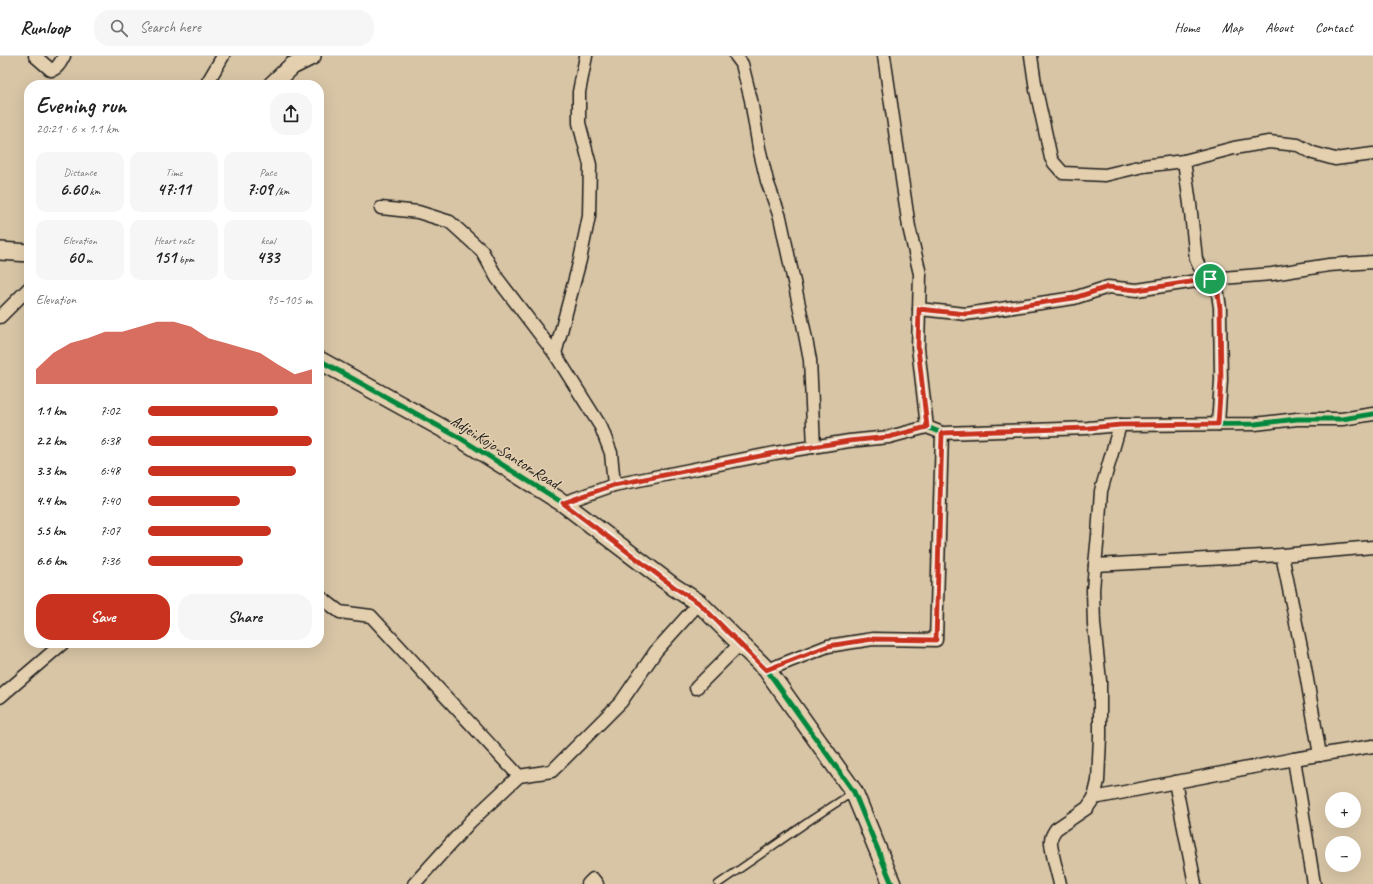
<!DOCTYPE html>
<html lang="en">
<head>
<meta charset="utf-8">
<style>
  body { margin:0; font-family:Caveat,sans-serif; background:#f6f6f6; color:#222; height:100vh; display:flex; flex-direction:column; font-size:15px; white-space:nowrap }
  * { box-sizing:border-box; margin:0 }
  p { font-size:13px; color:#767676 }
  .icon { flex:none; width:22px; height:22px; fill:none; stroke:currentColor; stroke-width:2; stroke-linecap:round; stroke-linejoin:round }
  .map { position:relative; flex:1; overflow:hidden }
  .side { position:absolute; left:24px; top:24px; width:300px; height:568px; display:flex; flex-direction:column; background:#fff; border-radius:16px; box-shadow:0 4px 16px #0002 }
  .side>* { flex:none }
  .tools { position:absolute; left:1325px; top:736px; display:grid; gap:8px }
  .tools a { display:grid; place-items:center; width:36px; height:36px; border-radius:50%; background:#fff; box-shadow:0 4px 16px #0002; font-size:20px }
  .pin { position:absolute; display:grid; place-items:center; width:34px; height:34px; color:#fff; margin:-17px; border:2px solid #fff; border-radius:50%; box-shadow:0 1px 4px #0007 }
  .round { display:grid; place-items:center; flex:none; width:42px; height:42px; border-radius:16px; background:#f6f6f6 }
  .summary { display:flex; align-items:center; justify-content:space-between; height:68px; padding:0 12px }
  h1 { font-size:22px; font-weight:600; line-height:30px }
  .stats { display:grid; grid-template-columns:repeat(3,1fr); gap:6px; height:68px; padding:4px 12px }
  .stats div { display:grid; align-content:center; border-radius:10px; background:#f6f6f6; text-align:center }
  .stats b { font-size:17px; font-weight:600 }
  .stats small { font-size:11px; font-weight:400 }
  .stats p { font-size:11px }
  .chart { height:112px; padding:8px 12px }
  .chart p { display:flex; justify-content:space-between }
  .chart svg { width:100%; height:72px; margin-top:4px; fill:#c8321e; opacity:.7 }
  .action { display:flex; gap:8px; margin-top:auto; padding:8px 12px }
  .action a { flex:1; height:46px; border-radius:16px; background:#c8321e; color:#fff; font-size:16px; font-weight:600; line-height:46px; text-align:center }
  .action a+a { background:#f6f6f6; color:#222 }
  ul { padding:0 12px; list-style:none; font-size:13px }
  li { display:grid; grid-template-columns:64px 48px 1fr; align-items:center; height:30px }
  li i { height:10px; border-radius:5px; background:#c8321e }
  header { display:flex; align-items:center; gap:24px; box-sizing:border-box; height:56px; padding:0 20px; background:#fff; border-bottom:1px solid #e0e0e0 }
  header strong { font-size:19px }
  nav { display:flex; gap:22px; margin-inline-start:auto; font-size:14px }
  .search { width:280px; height:36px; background:#f6f6f6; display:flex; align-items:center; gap:10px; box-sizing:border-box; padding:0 14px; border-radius:16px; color:#767676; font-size:15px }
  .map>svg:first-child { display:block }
</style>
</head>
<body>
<header>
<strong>Runloop</strong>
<div class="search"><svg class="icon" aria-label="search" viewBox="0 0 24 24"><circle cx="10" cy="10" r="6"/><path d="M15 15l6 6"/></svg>Search here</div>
<nav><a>Home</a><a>Map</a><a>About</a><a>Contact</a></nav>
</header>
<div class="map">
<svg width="1373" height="828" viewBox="0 0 1373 828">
  <rect width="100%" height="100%" fill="#d8c5a6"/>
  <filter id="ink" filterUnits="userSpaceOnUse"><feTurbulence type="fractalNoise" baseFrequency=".025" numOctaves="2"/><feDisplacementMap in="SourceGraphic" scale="8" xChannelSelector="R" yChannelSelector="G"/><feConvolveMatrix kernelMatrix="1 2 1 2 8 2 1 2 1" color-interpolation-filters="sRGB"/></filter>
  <g filter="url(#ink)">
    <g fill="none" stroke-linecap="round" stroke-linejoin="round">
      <g stroke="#1c1c1c" stroke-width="9">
        <polyline id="lane" points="718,828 812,763 852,737"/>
      </g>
      <g stroke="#1c1c1c" stroke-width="15">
        <g id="street">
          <path d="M35,0L51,14C58,13 61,5 64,0"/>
          <polyline points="736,0 742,8 751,44 759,92 767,125 780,161 802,263 810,304 814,391"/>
          <polyline points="884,0 909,171 920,218 918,292 927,371"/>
          <polyline points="1031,0 1036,34 1051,102 1054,107 1063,117 1105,119 1143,110 1184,105 1234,92 1269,86 1298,89 1313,97 1335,103 1373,98"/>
          <polyline points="206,29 223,0"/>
          <polyline points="1184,105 1190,148 1196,203 1199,210 1210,223 1272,218 1329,209 1373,206"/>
          <polyline points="381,152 418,156 450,166 482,195 497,222 555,298 601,371 611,397 614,429"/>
          <polyline points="919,253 966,258 1074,242 1108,231 1137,234 1210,223 1214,228 1218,238 1220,252 1221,324 1218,368"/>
          <polyline points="0,261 29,232"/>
          <polyline points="555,298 580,204 589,160 590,109 579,67 579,36 586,0"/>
          <polyline points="563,447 614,429 775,397 849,385 889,381 927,371 942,377 974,376 1088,372 1120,369 1255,368 1297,363 1342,363 1373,358"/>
          <polyline points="1282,499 1304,606 1320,699"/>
          <polyline points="1095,509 1282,499 1373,491"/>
          <polyline points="319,540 340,556 371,560 519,720"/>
          <polyline points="767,614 828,590 873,583 936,584 942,377"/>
          <polyline points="696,632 740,588"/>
          <polyline points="0,641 63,587"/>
          <polyline points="1294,703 1314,828"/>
          <polyline points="1175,726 1195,828"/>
          <polyline points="1094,742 1294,703 1373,690"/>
          <polyline points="414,828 471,765 519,720 552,715 621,646 656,595 699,547"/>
          <polyline points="588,828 593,823 597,828"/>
          <path d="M1060,828C1058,818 1050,793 1051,784C1051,780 1054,776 1056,773L1087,752L1094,742L1098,725L1100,681V625L1094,568L1093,534L1095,509L1098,479L1101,435L1120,369"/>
        </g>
      </g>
      <g stroke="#1c1c1c" stroke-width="20">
        <g id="secondary">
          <polyline points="272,29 292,10 312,0"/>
          <polyline points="0,195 29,197"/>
          <polyline points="319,304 460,382 563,447 674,531 699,547 767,614 854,736 892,828"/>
        </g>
      </g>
      <use href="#lane" stroke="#e4d0af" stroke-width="6"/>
      <use href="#street" stroke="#e4d0af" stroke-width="12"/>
      <use href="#secondary" stroke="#e4d0af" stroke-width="17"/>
      <g stroke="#e4d0af" stroke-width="8">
        <g id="cycleway">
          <polyline points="319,304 460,382 563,447 674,531 699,547 767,614 854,736 892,828"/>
          <polyline points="563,447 614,429 775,397 849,385 889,381 927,371 942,377 974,376 1088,372 1120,369 1255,368 1297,363 1342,363 1373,358"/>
        </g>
      </g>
      <use href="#cycleway" stroke="#00873e" stroke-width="5"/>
    </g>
  </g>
  <g fill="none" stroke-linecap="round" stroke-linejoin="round" filter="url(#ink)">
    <g stroke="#fff" stroke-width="8">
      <polygon id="route" points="1210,223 1214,228 1218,238 1220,252 1221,324 1218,368 1120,369 1088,372 942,377 936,584 873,583 828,590 766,614 699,547 674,531 563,447 614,429 775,397 849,385 889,381 927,371 918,292 919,253 966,258 1074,242 1108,231 1137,234"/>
    </g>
    <use href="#route" stroke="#c8321e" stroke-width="5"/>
  </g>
  <g text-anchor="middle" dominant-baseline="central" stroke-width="3" stroke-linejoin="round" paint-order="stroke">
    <g font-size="16" fill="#1c1c1c" stroke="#e4d0af">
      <text transform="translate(505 396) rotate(32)">Adjei Kojo Santor Road</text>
    </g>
  </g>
</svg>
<div class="tools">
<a>+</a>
<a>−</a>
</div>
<div class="pin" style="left:1210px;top:223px;background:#1e9e55"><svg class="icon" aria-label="arrive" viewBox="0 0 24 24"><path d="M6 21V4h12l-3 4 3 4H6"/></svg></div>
<section class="side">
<div class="summary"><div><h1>Evening run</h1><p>20:21 · 6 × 1.1 km</p></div><a class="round"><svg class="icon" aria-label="share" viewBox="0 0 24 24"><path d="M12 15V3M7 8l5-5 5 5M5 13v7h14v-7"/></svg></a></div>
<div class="stats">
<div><p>Distance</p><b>6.60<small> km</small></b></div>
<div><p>Time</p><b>47:11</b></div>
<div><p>Pace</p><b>7:09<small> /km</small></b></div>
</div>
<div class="stats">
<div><p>Elevation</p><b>60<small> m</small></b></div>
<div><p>Heart rate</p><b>151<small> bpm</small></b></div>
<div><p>kcal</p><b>433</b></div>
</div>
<div class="chart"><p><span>Elevation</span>95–105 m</p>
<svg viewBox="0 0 160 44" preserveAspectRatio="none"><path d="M0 44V35L10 25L20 19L30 16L40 12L50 12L60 9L70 6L80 6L90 9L100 16L110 19L120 22L130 25L140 32L150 38L160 35V44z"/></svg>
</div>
<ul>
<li><b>1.1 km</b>7:02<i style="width:79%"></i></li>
<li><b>2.2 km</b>6:38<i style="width:100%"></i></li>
<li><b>3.3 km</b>6:48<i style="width:90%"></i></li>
<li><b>4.4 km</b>7:40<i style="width:56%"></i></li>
<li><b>5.5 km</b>7:07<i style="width:75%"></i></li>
<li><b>6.6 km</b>7:36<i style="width:58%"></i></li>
</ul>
<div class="action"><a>Save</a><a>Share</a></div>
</section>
</div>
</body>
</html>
